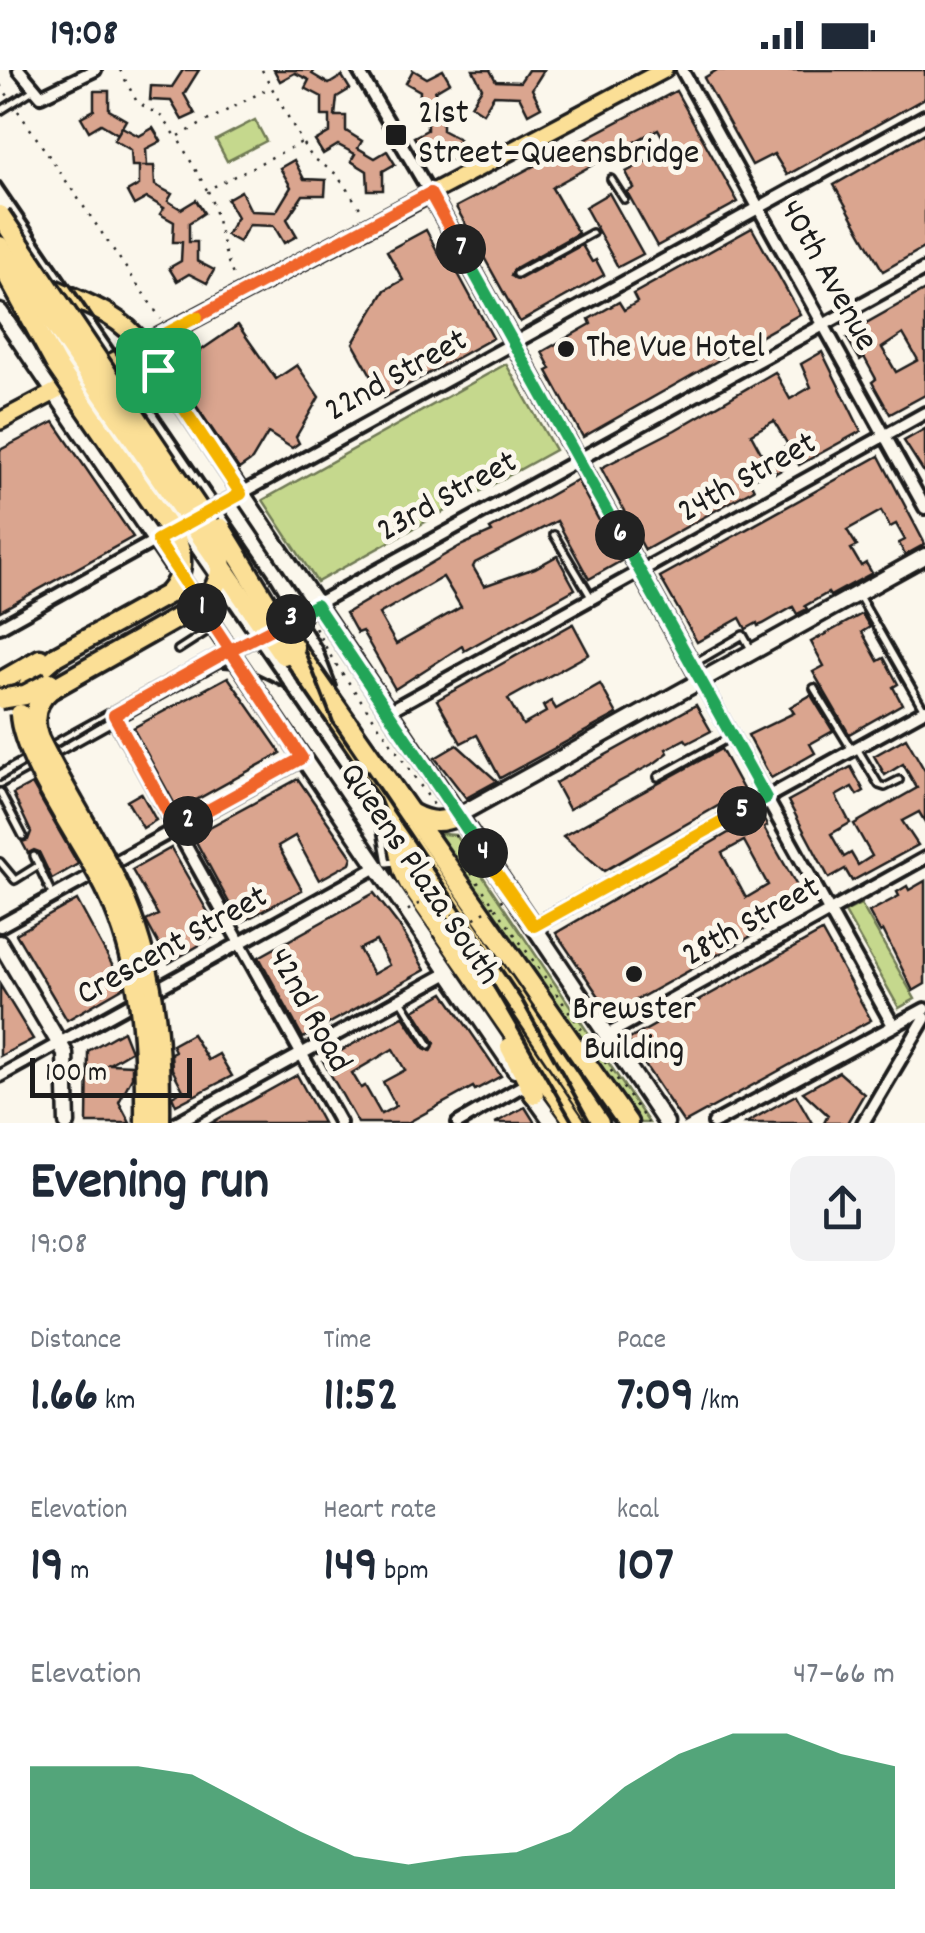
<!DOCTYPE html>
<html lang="en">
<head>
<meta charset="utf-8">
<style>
  body { margin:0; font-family:Dekko,sans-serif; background:#f2f2f3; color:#1f2937; height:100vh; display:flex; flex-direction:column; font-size:38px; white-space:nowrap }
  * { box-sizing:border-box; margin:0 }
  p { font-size:32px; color:#747a83 }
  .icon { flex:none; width:55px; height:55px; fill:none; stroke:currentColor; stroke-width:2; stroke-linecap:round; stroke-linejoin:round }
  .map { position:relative; height:1053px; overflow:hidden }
  .sheet { display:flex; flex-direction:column; background:#fff; flex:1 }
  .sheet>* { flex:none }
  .scale { position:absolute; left:30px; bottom:25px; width:162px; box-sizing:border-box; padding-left:10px; border:5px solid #1c1c1c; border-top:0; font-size:28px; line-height:35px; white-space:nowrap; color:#1c1c1c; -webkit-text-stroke:8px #fbf7ec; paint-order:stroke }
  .pin { position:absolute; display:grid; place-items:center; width:85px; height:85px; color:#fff; margin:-42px; border-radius:20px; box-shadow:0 5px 15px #0006 }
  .km { position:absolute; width:50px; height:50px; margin:-25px; border-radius:50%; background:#222; color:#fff; font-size:28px; line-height:50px; text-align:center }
  .round { display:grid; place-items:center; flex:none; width:105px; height:105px; border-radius:20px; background:#f2f2f3 }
  .summary { display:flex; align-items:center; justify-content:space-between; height:170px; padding:0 30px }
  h1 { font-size:55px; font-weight:700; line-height:75px }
  .figures { display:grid; grid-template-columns:repeat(3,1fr); gap:15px; height:170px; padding:10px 30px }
  .figures div { display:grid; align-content:center }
  .figures b { font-size:50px; font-weight:700 }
  .figures small { font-size:28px; font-weight:400 }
  .figures p { font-size:28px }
  .chart { height:280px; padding:20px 30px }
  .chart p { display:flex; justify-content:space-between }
  .chart svg { width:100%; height:180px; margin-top:10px; fill:#0b8043; opacity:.7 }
  .status { display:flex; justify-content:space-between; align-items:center; height:70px; padding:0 50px; background:#fff; direction:ltr }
  .status svg { height:28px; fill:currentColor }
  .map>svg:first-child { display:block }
</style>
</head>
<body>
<div class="status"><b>19:08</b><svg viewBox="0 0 49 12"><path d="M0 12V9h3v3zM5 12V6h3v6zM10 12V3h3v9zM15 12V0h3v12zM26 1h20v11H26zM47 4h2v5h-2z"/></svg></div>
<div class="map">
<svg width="925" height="1053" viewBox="0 0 925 1053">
  <rect width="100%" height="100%" fill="#fbf7ec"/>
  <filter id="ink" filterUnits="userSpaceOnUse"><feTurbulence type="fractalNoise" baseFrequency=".01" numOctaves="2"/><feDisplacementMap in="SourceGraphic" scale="20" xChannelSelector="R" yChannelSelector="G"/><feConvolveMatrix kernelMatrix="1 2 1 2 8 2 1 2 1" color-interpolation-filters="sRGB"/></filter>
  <g filter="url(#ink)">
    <g fill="#c5d88d" stroke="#707a54" stroke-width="2.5">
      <polygon points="255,50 266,71 227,91 216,70"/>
      <polygon points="506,294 555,380 317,512 263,430"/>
      <polygon points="431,763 455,765 649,1053 638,1053"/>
      <polygon points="861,834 915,929 899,938 845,842"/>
    </g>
    <g fill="#daa58f" stroke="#1c1c1c" stroke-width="2.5" fill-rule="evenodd">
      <polygon points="183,0 199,0 184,24 195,44 182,50 171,31 150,30 151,16 172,17"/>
      <polygon points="274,0 315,0 312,4 329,14 342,6 350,19 337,27 335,46 346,46 346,61 362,71 358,78 375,88 387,81 395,94 383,101 383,120 368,120 367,101 351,91 355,84 338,75 323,84 315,71 330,62 330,46 322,46 322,27 305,18 309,10 295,3 280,11"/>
      <polygon points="413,0 427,8 443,0 450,12 435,21 434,41 442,41 442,60 459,69 452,82 435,73 422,80 414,67 427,60 427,41 419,41 420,21 406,13"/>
      <polygon points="473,0 490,0 496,11 520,12 528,0 544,0 532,19 541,37 528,44 519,26 494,25 483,43 471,35 482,18"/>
      <polygon points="717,0 925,0 925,28 787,105 774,84 752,95 704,8"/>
      <polygon points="94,21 109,21 109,40 126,50 118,64 101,54 89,61 81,47 94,40"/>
      <polygon points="676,21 738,132 657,176 627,122 634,118 626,102 669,79 658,59 556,115 552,118 578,163 514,199 511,206 520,209 582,175 592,192 596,190 604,205 520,252 456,137"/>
      <polygon points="122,57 139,66 153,58 161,71 146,79 147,96 141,96 154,96 155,115 172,124 168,131 181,139 196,130 204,143 189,153 189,172 197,172 197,191 214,200 207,213 189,204 177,211 169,198 181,191 182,172 173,172 174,152 160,144 164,138 147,128 134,135 127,122 139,115 139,96 132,96 131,80 114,70"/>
      <polygon points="925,63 925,177 883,201 834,115"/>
      <polygon points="294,90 304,109 326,110 325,125 303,125 287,149 297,166 284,173 274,156 249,155 239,172 226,165 237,147 227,129 241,121 251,141 276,142 291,117 280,98"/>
      <polygon points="609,123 643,184 618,197 585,137"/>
      <polygon points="752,158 800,244 583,367 547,301 551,299 542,282 591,254 589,249 619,232 624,240 637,232 633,224"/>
      <polygon points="426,160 441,188 448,185 493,268 384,328 353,273 385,220 403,210 387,181"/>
      <path d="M925,220V325L890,344L872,312L876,309L864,287L860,290L847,268L863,259L861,256ZM903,264L918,290L896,302L882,278Z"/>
      <polygon points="238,255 276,309 297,295 319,327 296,367 299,373 292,378 268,363 252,390 239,399 172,300"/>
      <path d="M822,282L861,361L799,395L797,391L776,403L773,398L750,411L754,419L645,480L601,398L675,360L775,302L790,329L811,317L801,294ZM774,351L788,375L764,388L751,364Z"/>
      <polygon points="54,352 133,467 0,541 0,380"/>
      <polygon points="925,359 925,404 904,371"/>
      <polygon points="879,386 925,474 905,485 899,473 905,470 896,454 890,457 881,441 847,460 857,476 851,479 861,496 866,493 872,503 830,526 828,523 805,536 807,539 797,544 793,537 763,554 758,556 757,553 746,559 740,548 697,572 660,507"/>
      <path d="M577,410L621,491L589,509L557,451L475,493L473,497L484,516L535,498L557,486L575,519L464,581L462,576L395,619L362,561L357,563L346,543L460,476L492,462L490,459ZM443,507L461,537L396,574L379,544Z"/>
      <polygon points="862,544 870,557 862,562 878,591 884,588 898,614 893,617 902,634 849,664 813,602 824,596 811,572"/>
      <polygon points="573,554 589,584 508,629 523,655 546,642 543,636 551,631 556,639 600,614 617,644 500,708 477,665 461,673 437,630"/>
      <polygon points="228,607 281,683 178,740 133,658"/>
      <polygon points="811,625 833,661 810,674 815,683 771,708 748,665 794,643 790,637"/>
      <polygon points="696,635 711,661 688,673 685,669 666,679 668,683 656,692 569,739 555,713"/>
      <polygon points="906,668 925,701 925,752 919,742 902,751 918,775 852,811 845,799 829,808 788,731 851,697 864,721 857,725 852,717 836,726 850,753 831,764 844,787 851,783 858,795 872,786 854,754 917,718 903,694 885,705 874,686"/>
      <polygon points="457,675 497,711 466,728 435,688"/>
      <polygon points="721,679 744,721 604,801 563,766"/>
      <polygon points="298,709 352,787 350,793 319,810 295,766 278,776 302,820 240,853 193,766"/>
      <polygon points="32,714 78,794 52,809 39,782 34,780 28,783 22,772 28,770 31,762 13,724"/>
      <polygon points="141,723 156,750 143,758 127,731"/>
      <path d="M761,744L767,756L764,758L802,825L758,849L764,859L611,944L556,863ZM744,771L768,815L746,828L722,783Z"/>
      <polygon points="171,778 220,863 169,893 146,851 158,845 132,800"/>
      <polygon points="925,811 925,914 913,921 883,860 880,862 869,842 899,826 897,822 907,816 909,820"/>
      <path d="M374,823L400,857L425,900L303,968L259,887ZM376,871L389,895L373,904L359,879Z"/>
      <polygon points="77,830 124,917 67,950 16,864"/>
      <polygon points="822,862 871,950 684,1053 628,970"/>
      <polygon points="0,915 33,969 0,986"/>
      <path d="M444,923L501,1006L475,1020L473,1017L407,1053H358L323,991L403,946L424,978L431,981L435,973L414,940ZM393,979L405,1000L383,1012L396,1036L381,1044L365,1016L361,1018L352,1003Z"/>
      <polygon points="123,961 131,981 109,994 132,995 132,1007 119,1032 130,1053 87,1053 88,981"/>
      <polygon points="192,964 208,990 219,984 232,1006 176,1035 172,1026 183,1020 172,999 171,983 175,981 172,975"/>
      <polygon points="839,1002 864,1024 847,1053 824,1053 828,1045 803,1022"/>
      <polygon points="297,1005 323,1053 211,1053 232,1041"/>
      <polygon points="796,1025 812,1053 746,1053 783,1032"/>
      <polygon points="525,1037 535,1053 495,1053"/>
    </g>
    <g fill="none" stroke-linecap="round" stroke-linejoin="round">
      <g stroke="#1c1c1c" stroke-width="12">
        <g id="lane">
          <polyline points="0,41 33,20"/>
          <polyline points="611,109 624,129"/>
          <polyline points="517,204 592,163"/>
          <polyline points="554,465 591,527"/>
          <polyline points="859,526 923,638"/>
          <polyline points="178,580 212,558"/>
          <polyline points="693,594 743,565 751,579"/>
          <polyline points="814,618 852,680"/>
          <polyline points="858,680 879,715 885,717 899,710"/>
          <polyline points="658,707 732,666"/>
          <polyline points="0,722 23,766"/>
          <polyline points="380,753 387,793 395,792"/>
          <polyline points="34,786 52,824"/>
          <polyline points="0,792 15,810 39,795"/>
          <polyline points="401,930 429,975"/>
        </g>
      </g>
      <g stroke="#1c1c1c" stroke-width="18">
        <g id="street">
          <polyline points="19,0 41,26 95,0"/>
          <polyline points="358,0 430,123"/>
          <polyline points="682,0 925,438"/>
          <polyline points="202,445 925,46"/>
          <polyline points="0,557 174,460"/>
          <polyline points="231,581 925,199"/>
          <polyline points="701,611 893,955"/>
          <polyline points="387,642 925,343"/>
          <polyline points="113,645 340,1053"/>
          <polyline points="0,856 302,689"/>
          <polyline points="534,856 925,640"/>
          <polyline points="607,965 925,788"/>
          <polyline points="0,1006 375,798"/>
          <polyline points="176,1053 448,903"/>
          <polyline points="458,1053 524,1015"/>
          <polyline points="714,1053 925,939"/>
          <polyline points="863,1053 925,948"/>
        </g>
      </g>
      <g stroke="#1c1c1c" stroke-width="21">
        <g id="secondary">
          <polyline points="430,123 701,611"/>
          <polyline points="0,242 515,1000"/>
          <polyline points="142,275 666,1053"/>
          <polyline points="0,709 231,581"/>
          <polyline points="457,746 925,486"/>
          <polyline points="0,873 65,983 67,1053"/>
          <polyline points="527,1017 553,1053"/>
        </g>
      </g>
      <g stroke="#1c1c1c" stroke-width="22">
        <polyline id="primary" points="0,351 664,0"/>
      </g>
      <g stroke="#1c1c1c" stroke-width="25">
        <g id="highway">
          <path d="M42,214C78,231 119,242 142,275"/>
          <polyline points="294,577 628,1053"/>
          <polyline points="283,585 599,1053"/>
          <polyline points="0,612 40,589"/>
          <polyline points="21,632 33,606 56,586"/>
          <path d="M406,740C423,751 438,755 457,746"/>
          <polyline points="394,759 403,800 409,813 575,1053"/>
          <polyline points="510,977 534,1024"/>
        </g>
      </g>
      <g stroke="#1c1c1c" stroke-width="2.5" stroke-dasharray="2.5 8" stroke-linecap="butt">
        <polyline points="120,0 137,32 162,47 176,66"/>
        <polyline points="262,0 302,72 207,120 177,67 271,17"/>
        <polyline points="0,15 8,26"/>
        <polyline points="18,41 161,249"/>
        <polyline points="303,74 312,87 336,104 360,138"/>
        <polyline points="450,89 450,91"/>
        <polyline points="427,93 429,91"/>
        <path d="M208,121C219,149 221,177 233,205"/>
        <polyline points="310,549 333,590 436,738"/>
        <polyline points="455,765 462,790 648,1053"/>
      </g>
      <use href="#lane" stroke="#fbf7ec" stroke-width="5"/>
      <use href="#street" stroke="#fbf7ec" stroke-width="10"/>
      <use href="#secondary" stroke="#fbf7ec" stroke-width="14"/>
      <use href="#primary" stroke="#fbdf96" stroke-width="15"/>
      <use href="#highway" stroke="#fbdf96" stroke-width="18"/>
      <g stroke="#1c1c1c" stroke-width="4">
        <polyline points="0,112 270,508 287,536 333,652 522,930 590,1053"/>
        <polyline points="299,539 322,577 337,616"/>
        <polyline points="0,711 172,609 212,596 248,599 284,617 307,640 336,683"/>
        <polyline points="488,906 573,1053"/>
      </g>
      <g stroke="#1c1c1c" stroke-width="18" stroke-linecap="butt">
        <polyline id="street-bridge" points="43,255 373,732 380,750"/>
      </g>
      <g stroke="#1c1c1c" stroke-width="25" stroke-linecap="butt">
        <g id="highway-bridge">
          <path d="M0,145L210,456C227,484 225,510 202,534L50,620C34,633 32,650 39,669C64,720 96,768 120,819C155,894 161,971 160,1053"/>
          <polyline points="0,176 283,585"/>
          <path d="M0,192L56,295L176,469C185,489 182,508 168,524L56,586"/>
          <polyline points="221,458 294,577"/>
          <polyline points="0,629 25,625 50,612"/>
          <path d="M20,644C22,689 85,775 107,821C142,895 146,972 145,1053"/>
        </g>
      </g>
      <g stroke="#1c1c1c" stroke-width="2.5" stroke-dasharray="2.5 8" stroke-linecap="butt">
        <polyline points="429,809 461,857 523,816"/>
        <polyline points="399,846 436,823"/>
      </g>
      <use href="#street-bridge" stroke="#fbf7ec" stroke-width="10"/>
      <use href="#highway-bridge" stroke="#fbdf96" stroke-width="18"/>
    </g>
  </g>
  <g fill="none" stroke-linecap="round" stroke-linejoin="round" filter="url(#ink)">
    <g stroke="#fff" stroke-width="20">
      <polyline id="split-1" points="158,300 241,424 157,470 202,538"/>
    </g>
    <g stroke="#fff" stroke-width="20">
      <polyline id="split-2" points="188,751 176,758 114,645 230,580 202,538"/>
    </g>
    <g stroke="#fff" stroke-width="20">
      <polyline id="split-3" points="188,751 302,688 230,580 291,549"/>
    </g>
    <g stroke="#fff" stroke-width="20">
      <polyline id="split-4" points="291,549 316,535 483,783"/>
    </g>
    <g stroke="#fff" stroke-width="20">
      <polyline id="split-5" points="483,783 534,856 742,741"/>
    </g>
    <g stroke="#fff" stroke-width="20">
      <polyline id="split-6" points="620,465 766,728 742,741"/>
    </g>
    <g stroke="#fff" stroke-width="20">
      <polyline id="split-7" points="461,179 620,465"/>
    </g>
    <g stroke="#fff" stroke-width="20">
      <polyline id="split-8" points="197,247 430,123 461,179"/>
    </g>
    <g stroke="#fff" stroke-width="20">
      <polyline id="split-9" points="158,300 142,276 197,247"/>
    </g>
    <use href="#split-1" stroke="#f5b400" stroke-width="12"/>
    <use href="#split-2" stroke="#f0652b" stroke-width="12"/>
    <use href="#split-3" stroke="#f0652b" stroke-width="12"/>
    <use href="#split-4" stroke="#22a559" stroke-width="12"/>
    <use href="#split-5" stroke="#f5b400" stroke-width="12"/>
    <use href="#split-6" stroke="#22a559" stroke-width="12"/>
    <use href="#split-7" stroke="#22a559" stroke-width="12"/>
    <use href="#split-8" stroke="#f0652b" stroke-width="12"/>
    <use href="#split-9" stroke="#f5b400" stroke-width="12"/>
  </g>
  <g fill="#1c1c1c" stroke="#fbf7ec" stroke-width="4">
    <rect x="384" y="53" width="24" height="24" rx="5"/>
    <circle cx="566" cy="279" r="10"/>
    <circle cx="634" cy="904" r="10"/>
  </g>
  <g text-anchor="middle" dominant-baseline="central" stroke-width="10" stroke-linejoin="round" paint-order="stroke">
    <g font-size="35" fill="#1c1c1c" stroke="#fbf7ec" text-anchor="start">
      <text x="418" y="45">21st<tspan x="418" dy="40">Street–Queensbridge</tspan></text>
      <text x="586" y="279">The Vue Hotel</text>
      <text x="634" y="941" text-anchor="middle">Brewster<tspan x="634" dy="40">Building</tspan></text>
    </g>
    <g font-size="35" fill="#1c1c1c" stroke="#fbf7ec">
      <text transform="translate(827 206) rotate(61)">40th Avenue</text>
      <text transform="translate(397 307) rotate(-29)">22nd Street</text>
      <text transform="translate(748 409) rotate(-29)">24th Street</text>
      <text transform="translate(448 428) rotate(-29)">23rd Street</text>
      <text transform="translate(418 805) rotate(56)">Queens Plaza South</text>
      <text transform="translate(752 853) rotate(-29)">28th Street</text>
      <text transform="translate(173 877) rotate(-29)">Crescent Street</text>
      <text transform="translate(308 941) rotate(61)">42nd Road</text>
    </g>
  </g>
</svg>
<div class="scale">100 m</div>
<div class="pin" style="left:158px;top:300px;background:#1e9e55"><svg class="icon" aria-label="arrive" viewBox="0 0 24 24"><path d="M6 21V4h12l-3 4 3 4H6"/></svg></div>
<b class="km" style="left:202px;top:538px">1</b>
<b class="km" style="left:188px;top:751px">2</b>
<b class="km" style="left:291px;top:549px">3</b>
<b class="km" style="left:483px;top:783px">4</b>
<b class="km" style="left:742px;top:741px">5</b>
<b class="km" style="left:620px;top:465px">6</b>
<b class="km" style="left:461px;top:179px">7</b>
</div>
<section class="sheet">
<div class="summary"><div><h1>Evening run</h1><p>19:08</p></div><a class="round"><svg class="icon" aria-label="share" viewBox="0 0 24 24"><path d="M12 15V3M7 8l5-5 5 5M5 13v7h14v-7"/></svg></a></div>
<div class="figures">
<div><p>Distance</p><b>1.66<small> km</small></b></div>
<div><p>Time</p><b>11:52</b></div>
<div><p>Pace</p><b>7:09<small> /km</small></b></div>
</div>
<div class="figures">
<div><p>Elevation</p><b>19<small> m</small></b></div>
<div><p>Heart rate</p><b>149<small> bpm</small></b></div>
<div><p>kcal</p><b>107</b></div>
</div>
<div class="chart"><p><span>Elevation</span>47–66 m</p>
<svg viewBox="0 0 160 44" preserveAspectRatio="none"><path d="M0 44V14L10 14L20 14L30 16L40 23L50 30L60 36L70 38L80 36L90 35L100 30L110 19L120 11L130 6L140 6L150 11L160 14V44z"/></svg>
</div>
</section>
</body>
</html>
